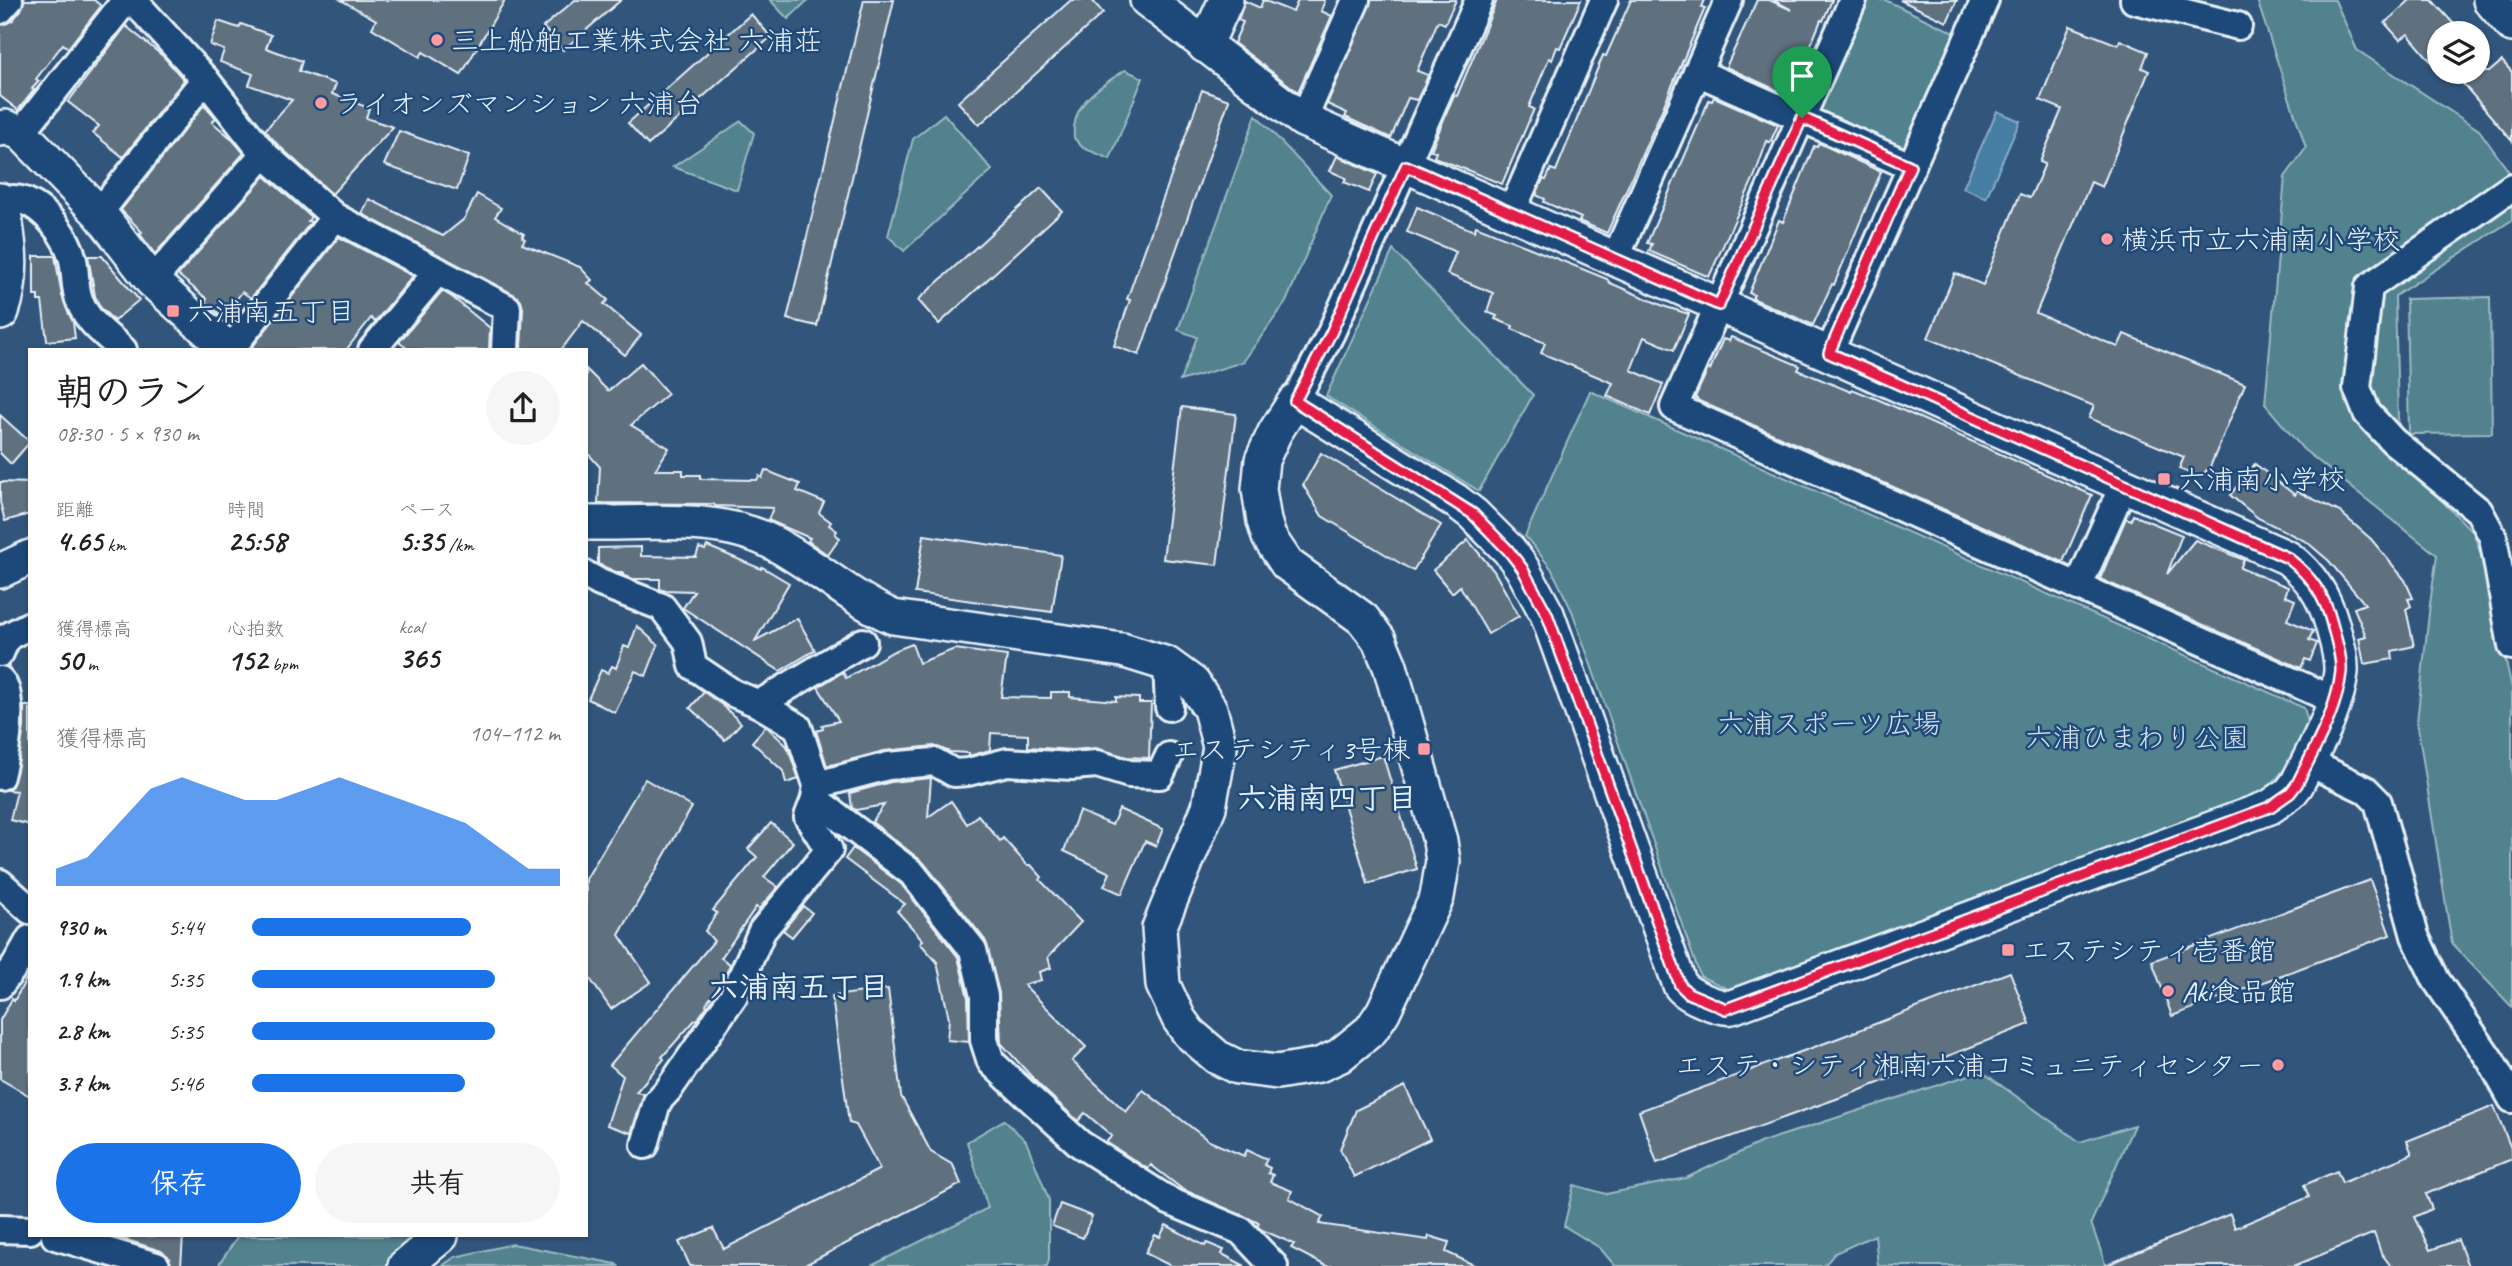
<!DOCTYPE html>
<html lang="ja">
<head>
<meta charset="utf-8">
<style>
  body { margin:0; font-family:Caveat,"Klee One",sans-serif; background:#f6f6f6; color:#202124; height:100vh; display:flex; flex-direction:column; font-size:26px; white-space:nowrap }
  * { box-sizing:border-box; margin:0 }
  p { font-size:23px; color:#757577 }
  .icon { flex:none; width:38px; height:38px; fill:none; stroke:currentColor; stroke-width:2; stroke-linecap:round; stroke-linejoin:round }
  .map { position:relative; flex:1; overflow:hidden }
  .panel { position:absolute; left:28px; top:348px; width:560px; height:889px; display:flex; flex-direction:column; background:#fff; border-radius:0px; box-shadow:0 2px 5px #0004 }
  .panel>* { flex:none }
  .controls { position:absolute; left:2427px; top:21px; display:grid; gap:14px }
  .controls a { display:grid; place-items:center; width:63px; height:63px; border-radius:50%; background:#fff; box-shadow:0 2px 5px #0004; font-size:35px }
  .pin { position:absolute; display:grid; place-items:center; width:60px; height:60px; color:#fff; margin:-72px -30px; border-radius:50% 50% 50% 0; rotate:-45deg; box-shadow:0 0 7px #0007 }
  .pin .icon { rotate:45deg }
  .round { display:grid; place-items:center; flex:none; width:74px; height:74px; border-radius:37px; background:#f6f6f6 }
  .summary { display:flex; align-items:center; justify-content:space-between; height:119px; padding:0 28px }
  h1 { font-size:38px; font-weight:700; line-height:52px }
  .metrics { display:grid; grid-template-columns:repeat(3,1fr); gap:10px; height:119px; padding:7px 28px }
  .metrics div { display:grid; align-content:center }
  .metrics b { font-size:30px; font-weight:700 }
  .metrics small { font-size:19px; font-weight:400 }
  .metrics p { font-size:19px }
  .chart { height:196px; padding:14px 28px }
  .chart p { display:flex; justify-content:space-between }
  .chart svg { width:100%; height:126px; margin-top:7px; fill:#1a73e8; opacity:.7 }
  .primary-button { display:flex; gap:14px; margin-top:auto; padding:14px 28px }
  .primary-button a { flex:1; height:80px; border-radius:42px; background:#1a73e8; color:#fff; font-size:28px; font-weight:700; line-height:80px; text-align:center }
  .primary-button a+a { background:#f6f6f6; color:#202124 }
  ul { padding:0 28px; list-style:none; font-size:23px }
  li { display:grid; grid-template-columns:112px 84px 1fr; align-items:center; height:52px }
  li i { height:18px; border-radius:9px; background:#1a73e8 }
  .map>svg:first-child { display:block }
</style>
</head>
<body>
<div class="map">
<svg width="2512" height="1266" viewBox="0 0 2512 1266">
  <rect width="100%" height="100%" fill="#32557c"/>
  <filter id="ink" filterUnits="userSpaceOnUse"><feTurbulence type="fractalNoise" baseFrequency=".0143" numOctaves="2"/><feDisplacementMap in="SourceGraphic" scale="14" xChannelSelector="R" yChannelSelector="G"/><feConvolveMatrix kernelMatrix="1 2 1 2 8 2 1 2 1" color-interpolation-filters="sRGB"/></filter>
  <g filter="url(#ink)">
    <g fill="#51828d" stroke="#9cbac2" stroke-width="2">
      <polygon points="770,0 808,0 788,19"/>
      <polygon points="1864,0 1885,0 1957,34 1904,158 1812,119"/>
      <polygon points="2257,0 2335,0 2357,50 2479,130 2512,176 2512,220 2395,296 2398,418 2404,463 2473,532 2483,560 2512,688 2512,1007 2452,944 2417,722 2430,604 2437,555 2303,449 2265,404 2285,177 2306,148"/>
      <path d="M1125,70L1143,78L1110,159L1083,148L1074,138C1071,103 1099,87 1125,70Z"/>
      <polygon points="944,114 992,170 904,251 888,236 913,139"/>
      <polygon points="1256,115 1331,195 1286,302 1243,362 1180,381 1197,337 1178,330"/>
      <polygon points="741,121 754,133 737,190 673,167"/>
      <polygon points="1393,250 1533,395 1479,491 1326,396"/>
      <polygon points="2490,297 2492,433 2409,434 2406,299"/>
      <path d="M1590,391L2304,708L2308,722C2296,750 2287,774 2261,792L1728,989L1700,976L1572,611L1551,568L1525,536Z"/>
      <polygon points="1981,1071 2080,1142 2134,1125 2091,1223 2106,1266 1878,1266 1875,1235 1835,1253 1824,1266 1615,1266 1600,1248 1564,1226 1574,1185 1606,1194 1686,1178 1762,1142"/>
      <polygon points="1004,1120 1026,1141 1049,1200 1049,1259 1047,1266 871,1266 988,1208 967,1142"/>
      <polygon points="238,1236 428,1236 392,1266 218,1266"/>
      <polygon points="513,1244 616,1264 618,1266 442,1266 455,1257"/>
    </g>
    <polygon fill="#477ea3" stroke="#87acc5" stroke-width="2" points="1997,111 2020,121 1986,198 1963,188"/>
    <g fill="#5e707f" stroke="#e8f1f8" stroke-width="2">
      <polygon points="24,0 94,0 101,6 68,48 63,44 36,79 39,81 32,89 34,90 18,110 0,96 0,25 12,21 21,10"/>
      <polygon points="341,0 505,0 461,75 423,52 420,57 372,28 376,20"/>
      <polygon points="575,0 621,0 563,50 543,27"/>
      <polygon points="864,0 894,0 817,326 787,319"/>
      <polygon points="1071,0 1092,0 1103,13 979,125 958,102"/>
      <polygon points="1263,0 1293,12 1298,0 1325,0 1321,11 1332,16 1298,92 1234,43 1243,22 1238,20 1245,1 1260,8"/>
      <polygon points="1371,0 1456,0 1445,24 1438,21 1417,71 1428,75 1425,83 1417,100 1408,98 1391,138 1345,117 1347,113 1327,104"/>
      <polygon points="1497,0 1581,0 1560,48 1557,47 1552,60 1549,58 1529,107 1534,109 1502,184 1434,157 1436,152 1431,150 1454,95 1457,96"/>
      <polygon points="1631,0 1705,0 1702,7 1705,8 1662,110 1607,233 1579,221 1581,218 1544,202 1545,199 1536,195 1543,179 1546,180 1551,169 1556,171 1603,55 1606,56"/>
      <polygon points="1757,0 1769,0 1792,10 1773,0 1832,0 1823,21 1821,20 1790,96 1726,67"/>
      <polygon points="1900,0 1957,0 1947,22"/>
      <polygon points="2410,0 2432,0 2462,33 2440,33 2440,72 2408,34 2400,40 2385,23"/>
      <polygon points="751,14 771,37 648,145 628,123"/>
      <polygon points="218,21 239,28 241,24 271,35 266,48 302,61 299,71 336,84 332,94 369,108 366,118 393,127 332,194 276,143 265,130 292,100 249,85 253,74 220,62 224,50 210,45"/>
      <polygon points="126,26 164,57 184,80 123,157 93,133 99,126 68,102"/>
      <polygon points="2070,26 2118,45 2120,40 2148,52 2142,68 2149,71 2102,187 2091,182 2036,313 2118,347 2124,334 2245,384 2210,467 2200,477 2179,469 2184,457 2089,418 2094,406 1928,338 1955,273 1983,285 2020,194 2030,198 2045,164 2040,162 2062,109 2040,100"/>
      <polygon points="2502,61 2512,72 2512,141 2453,72 2489,72"/>
      <polygon points="1202,90 1229,100 1139,355 1114,346 1130,300 1127,299"/>
      <polygon points="1714,97 1778,125 1770,143 1767,141 1755,175 1709,277 1649,251 1652,244 1647,243 1709,100 1712,101"/>
      <polygon points="204,105 216,118 212,122 231,138 244,153 155,254 140,234 142,232 121,210"/>
      <polygon points="399,131 469,156 457,190 384,165"/>
      <polygon points="1819,143 1881,172 1834,285 1832,284 1813,325 1752,298 1754,295 1749,293 1779,220 1783,222 1814,146 1817,147"/>
      <polygon points="1337,156 1377,174 1369,192 1344,182 1346,178 1330,171"/>
      <polygon points="265,176 311,217 308,221 311,222 251,298 242,292 223,317 205,302 207,299 178,275"/>
      <polygon points="1041,188 1062,211 939,324 918,300"/>
      <polygon points="477,194 501,208 495,217 524,234 522,237 525,239 522,244 580,267 592,280 588,283 608,300 604,304 641,335 625,355 583,321 561,350 521,350 523,308 521,301 515,295 362,214 369,199 443,236 464,219"/>
      <polygon points="1417,207 1474,231 1476,226 1607,279 1610,283 1666,307 1689,314 1674,350 1644,337 1631,370 1663,384 1650,415 1607,396 1613,383 1541,353 1545,343 1512,329 1513,326 1495,319 1497,316 1487,312 1493,293 1447,274 1456,252 1407,232"/>
      <polygon points="339,237 413,276 375,322 371,318 346,350 250,350"/>
      <polygon points="34,256 55,256 62,296 73,322 75,338 47,341 42,301 38,301 38,296 34,296"/>
      <polygon points="88,256 102,256 139,300 114,321 100,307 95,296"/>
      <polygon points="442,291 452,297 490,328 489,350 409,350 399,342"/>
      <polygon points="1731,337 1800,366 1798,370 1851,392 1852,389 1877,399 2092,495 2063,562 1699,401 1695,397 1708,369 1710,370 1723,339 1729,341"/>
      <polygon points="641,363 668,394 631,425 669,448 655,470 683,470 683,475 700,475 700,479 757,480 759,476 762,478 765,470 800,484 797,491 824,502 819,513 831,522 829,525 837,531 835,534 840,538 828,555 808,541 810,538 768,520 773,508 716,506 713,504 598,503 600,467 586,451 586,369 608,391"/>
      <polygon points="1182,407 1236,414 1217,565 1163,559"/>
      <polygon points="0,415 30,442 11,464 0,453"/>
      <polygon points="1321,453 1441,525 1413,571 1322,516 1303,485"/>
      <polygon points="2255,464 2295,495 2297,491 2340,512 2371,539 2405,580 2413,598 2408,599 2411,606 2406,609 2414,646 2392,651 2393,659 2364,664 2359,638 2366,636 2354,608 2365,604 2329,561 2307,542 2258,518 2230,495"/>
      <polygon points="0,482 30,483 30,514 5,521 0,502"/>
      <polygon points="2133,515 2182,535 2167,574 2195,540 2244,560 2240,568 2288,587 2285,596 2295,600 2287,620 2313,631 2309,640 2317,643 2310,661 2305,659 2301,668 2100,579 2126,518 2131,520"/>
      <polygon points="924,535 1061,555 1052,612 915,593"/>
      <polygon points="1468,540 1494,571 1519,616 1488,634 1460,586 1452,593 1433,570"/>
      <polygon points="707,546 761,569 762,567 789,583 755,641 797,618 815,650 780,671 683,608 694,591 662,590 660,589 660,579 633,579 623,575 623,572 616,572 598,564 598,548 641,547 641,556 696,557 699,548 705,550"/>
      <polygon points="637,626 658,645 646,676 635,671 615,713 588,699 601,670 608,673 612,666 616,668 624,646 629,648"/>
      <polygon points="912,644 919,663 955,649 1007,656 1001,697 1051,698 1051,692 1070,692 1070,697 1116,701 1116,697 1139,698 1139,703 1151,703 1149,758 1127,757 1096,748 1072,750 1028,747 1028,735 991,733 990,750 969,756 969,753 950,752 934,746 884,751 827,766 816,731 823,729 822,725 839,721 818,687 843,672 846,678 894,651"/>
      <polygon points="704,692 721,704 741,723 725,740 690,708"/>
      <polygon points="24,706 30,706 30,825 10,820 17,791 7,790 12,786 17,770 24,727"/>
      <polygon points="766,726 787,746 799,779 786,783 783,771 752,742"/>
      <polygon points="1383,756 1417,869 1368,884 1334,770"/>
      <polygon points="931,778 928,817 951,801 967,824 978,815 1000,841 1003,838 1027,865 1031,865 1042,877 1040,880 1081,922 1048,957 1051,968 1039,972 1041,980 1024,985 1086,1047 1072,1061 1126,1112 1143,1090 1209,1141 1244,1156 1247,1150 1267,1159 1264,1165 1270,1168 1268,1173 1273,1175 1270,1182 1292,1191 1289,1198 1323,1217 1319,1224 1428,1240 1429,1236 1449,1242 1446,1252 1476,1266 1326,1266 1291,1248 1294,1244 1262,1230 1257,1226 1259,1223 1182,1189 1151,1165 1148,1169 1106,1142 1112,1136 1085,1113 1078,1121 1040,1086 1001,1043 999,993 985,940 924,863 872,822 884,805 856,810 852,808 850,793 891,782"/>
      <polygon points="645,779 692,807 619,935 651,982 611,1009 586,973 586,879"/>
      <polygon points="1119,809 1163,829 1156,846 1145,841 1122,894 1104,886 1110,873 1064,851 1079,811 1112,825"/>
      <polygon points="771,823 793,842 764,877 778,887 759,909 756,907 721,958 730,964 724,979 706,1004 707,1006 697,1020 695,1020 662,1057 664,1059 636,1092 644,1094 631,1133 607,1125 623,1076 610,1065 714,941 705,931 717,913 713,910 757,857 748,849"/>
      <polygon points="853,848 901,884 958,957 968,998 969,1042 947,1040 949,1019 937,962 920,943 923,940 897,911 905,904 845,859"/>
      <polygon points="2370,880 2390,935 2172,1016 2152,961"/>
      <polygon points="803,906 812,913 792,937 783,930"/>
      <polygon points="30,972 30,1096 0,1079 0,1020 12,999 14,1001"/>
      <polygon points="2010,972 2030,1024 1853,1093 1657,1163 1639,1111 1836,1039"/>
      <polygon points="888,989 901,1096 931,1152 953,1165 961,1184 803,1266 690,1266 679,1242 713,1228 724,1249 880,1169 856,1125 849,1123 832,996"/>
      <polygon points="1405,1086 1430,1139 1354,1177 1340,1149 1356,1110"/>
      <polygon points="2494,1106 2512,1151 2512,1159 2426,1194 2432,1209 2414,1217 2430,1250 2458,1240 2468,1266 2391,1266 2381,1253 2374,1233 2294,1266 2104,1266 2230,1214 2235,1228 2309,1197 2304,1185 2337,1171 2342,1183 2412,1154 2407,1141"/>
      <polygon points="1060,1204 1092,1216 1083,1238 1052,1226"/>
      <polygon points="1166,1225 1205,1246 1207,1243 1224,1250 1222,1254 1245,1266 1171,1266 1145,1253 1155,1235 1160,1237"/>
      <polygon points="114,1236 183,1236 181,1266 171,1266 168,1256 161,1251"/>
    </g>
    <g fill="none" stroke-linecap="round" stroke-linejoin="round">
      <g stroke="#e8f1f8" stroke-width="32">
        <g id="minor">
          <polyline points="133,0 205,79 264,154 335,217 507,308 505,350"/>
          <polyline points="1853,0 1674,407 2334,700"/>
          <polyline points="2134,0 2238,26"/>
          <polyline points="0,10 9,0"/>
          <polyline points="1697,72 1910,166"/>
          <polyline points="1303,120 1356,0"/>
          <polyline points="21,133 126,0"/>
          <polyline points="2512,187 2369,287 2357,388 2367,413 2393,441 2479,511 2493,537 2512,646"/>
          <path d="M0,201C7,199 14,198 21,200C44,206 68,237 73,260C76,273 74,289 80,302C87,322 108,336 123,350"/>
          <polyline points="99,213 205,79"/>
          <polyline points="1511,213 1604,0"/>
          <polyline points="1615,259 1729,0"/>
          <polyline points="152,281 264,154"/>
          <polyline points="230,350 335,217"/>
          <polyline points="372,350 438,271"/>
          <polyline points="1829,353 1985,0"/>
          <polyline points="1295,401 1331,333 1479,0"/>
          <polyline points="586,575 600,583 662,607 688,642 693,666 733,693 759,704 798,727 817,785 815,799 912,873 973,950 984,996 984,1040 991,1062 1009,1079 1080,1144 1169,1201 1241,1231 1274,1266"/>
          <polyline points="2078,587 2124,484"/>
          <polyline points="0,653 7,637 30,625"/>
          <polyline points="1167,664 1169,707"/>
          <path d="M0,680C16,694 5,756 0,776"/>
          <polyline points="759,704 863,642"/>
          <polyline points="2308,762 2366,790 2378,802 2415,936 2436,980 2491,1061 2512,1099"/>
          <polyline points="817,785 888,766 935,762 954,773 968,772 1007,762 1072,766 1097,764 1129,774 1160,775 1169,756"/>
          <polyline points="0,883 30,910"/>
          <polyline points="0,985 16,964 30,939"/>
          <polyline points="645,1145 657,1102 669,1089 734,995 762,931 829,850 808,817 815,799"/>
          <polyline points="0,1229 30,1230"/>
          <polyline points="55,1236 156,1266"/>
        </g>
      </g>
      <g stroke="#e8f1f8" stroke-width="38">
        <g id="tertiary">
          <polyline points="2490,0 2512,25"/>
          <polyline points="1205,46 1226,0"/>
          <polyline points="0,129 5,127 21,133 29,141 99,213 152,281 229,350"/>
          <path d="M586,523C645,524 722,514 775,544C816,566 850,598 893,617L1122,650L1167,664L1193,683L1210,709L1220,747L1209,807L1159,928L1163,985L1179,1019L1189,1033L1217,1057L1237,1067L1277,1072L1319,1065L1339,1056L1371,1030L1383,1012L1437,897L1443,861L1440,841L1390,666L1379,640L1363,619L1287,564L1269,537L1264,521L1259,489L1262,460L1275,432L1295,401L1456,501L1473,514L1509,550L1522,568L1547,614L1680,985C1686,995 1721,1010 1732,1007L2270,807L2290,793L2297,784C2314,749 2337,711 2341,672C2342,656 2336,640 2332,624C2324,596 2311,576 2288,558L1303,120L1147,0"/>
          <polyline points="0,571 30,557"/>
          <polyline points="405,1266 441,1236"/>
        </g>
      </g>
      <g stroke="#e8f1f8" stroke-width="42">
        <path id="secondary" d="M0,202C7,239 13,275 0,311"/>
      </g>
      <use href="#minor" stroke="#1f4a7a" stroke-width="26"/>
      <use href="#tertiary" stroke="#1f4a7a" stroke-width="33"/>
      <use href="#secondary" stroke="#1f4a7a" stroke-width="37"/>
    </g>
  </g>
  <g fill="none" stroke-linecap="round" stroke-linejoin="round" filter="url(#ink)">
    <g stroke="#fff" stroke-width="14">
      <path id="route" d="M1802,118L1910,166L1829,353L2288,558C2311,576 2325,596 2332,624C2336,640 2342,656 2341,672C2337,711 2314,749 2297,784L2290,793L2270,807L1726,1009L1688,993L1680,985L1547,614L1522,568L1508,550L1473,514L1295,401L1331,333L1406,166L1719,305Z"/>
    </g>
    <use href="#route" stroke="#e11d48" stroke-width="9"/>
  </g>
  <g fill="#ff9aa2" stroke="#1f4a7a" stroke-width="2.5">
    <circle cx="437" cy="40" r="7"/>
    <circle cx="321" cy="103" r="7"/>
    <circle cx="2107" cy="239" r="7"/>
    <rect x="166" y="304" width="14" height="14" rx="3.5"/>
    <rect x="2157" y="472" width="14" height="14" rx="3.5"/>
    <rect x="1417" y="742" width="14" height="14" rx="3.5"/>
    <rect x="2001" y="943" width="14" height="14" rx="3.5"/>
    <circle cx="2168" cy="991" r="7"/>
    <circle cx="2278" cy="1065" r="7"/>
  </g>
  <g text-anchor="middle" dominant-baseline="central" stroke-width="5" stroke-linejoin="round" paint-order="stroke">
    <g font-size="28" fill="#e8f1f8" stroke="#1f4a7a" text-anchor="start">
      <text x="451" y="40">三上船舶工業株式会社 六浦荘</text>
      <text x="335" y="103">ライオンズマンション 六浦台</text>
      <text x="2121" y="239">横浜市立六浦南小学校</text>
      <text x="187" y="311">六浦南五丁目</text>
      <text x="2178" y="479">六浦南小学校</text>
      <text x="1410" y="749" text-anchor="end">エステシティ3号棟</text>
      <text x="2022" y="950">エステシティ壱番館</text>
      <text x="2182" y="991">Aki食品館</text>
      <text x="2264" y="1065" text-anchor="end">エステ・シティ湘南六浦コミュニティセンター</text>
    </g>
    <g font-size="28" fill="#d1e0e8" stroke="#1f4a7a">
      <text x="1829" y="723">六浦スポーツ広場</text>
      <text x="2137" y="737">六浦ひまわり公園</text>
    </g>
    <g font-size="30" font-weight="bold" fill="#e8f1f8" stroke="#1f4a7a">
      <text x="1327" y="798">六浦南四丁目</text>
      <text x="799" y="987">六浦南五丁目</text>
    </g>
  </g>
</svg>
<div class="controls">
<a><svg class="icon" aria-label="layers" viewBox="0 0 24 24"><path d="M12 4l9 5-9 5-9-5zM3 14l9 5 9-5"/></svg></a>
</div>
<div class="pin" style="left:1802px;top:118px;background:#1e9e55"><svg class="icon" aria-label="arrive" viewBox="0 0 24 24"><path d="M6 21V4h12l-3 4 3 4H6"/></svg></div>
<section class="panel">
<div class="summary"><div><h1>朝のラン</h1><p>08:30 · 5 × 930 m</p></div><a class="round"><svg class="icon" aria-label="share" viewBox="0 0 24 24"><path d="M12 15V3M7 8l5-5 5 5M5 13v7h14v-7"/></svg></a></div>
<div class="metrics">
<div><p>距離</p><b>4.65<small> km</small></b></div>
<div><p>時間</p><b>25:58</b></div>
<div><p>ペース</p><b>5:35<small> /km</small></b></div>
</div>
<div class="metrics">
<div><p>獲得標高</p><b>50<small> m</small></b></div>
<div><p>心拍数</p><b>152<small> bpm</small></b></div>
<div><p>kcal</p><b>365</b></div>
</div>
<div class="chart"><p><span>獲得標高</span>104–112 m</p>
<svg viewBox="0 0 160 44" preserveAspectRatio="none"><path d="M0 44V38L10 34L20 22L30 10L40 6L50 10L60 14L70 14L80 10L90 6L100 10L110 14L120 18L130 22L140 30L150 38L160 38V44z"/></svg>
</div>
<ul>
<li><b>930 m</b>5:44<i style="width:71%"></i></li>
<li><b>1.9 km</b>5:35<i style="width:79%"></i></li>
<li><b>2.8 km</b>5:35<i style="width:79%"></i></li>
<li><b>3.7 km</b>5:46<i style="width:69%"></i></li>
</ul>
<div class="primary-button"><a>保存</a><a>共有</a></div>
</section>
</div>
</body>
</html>
